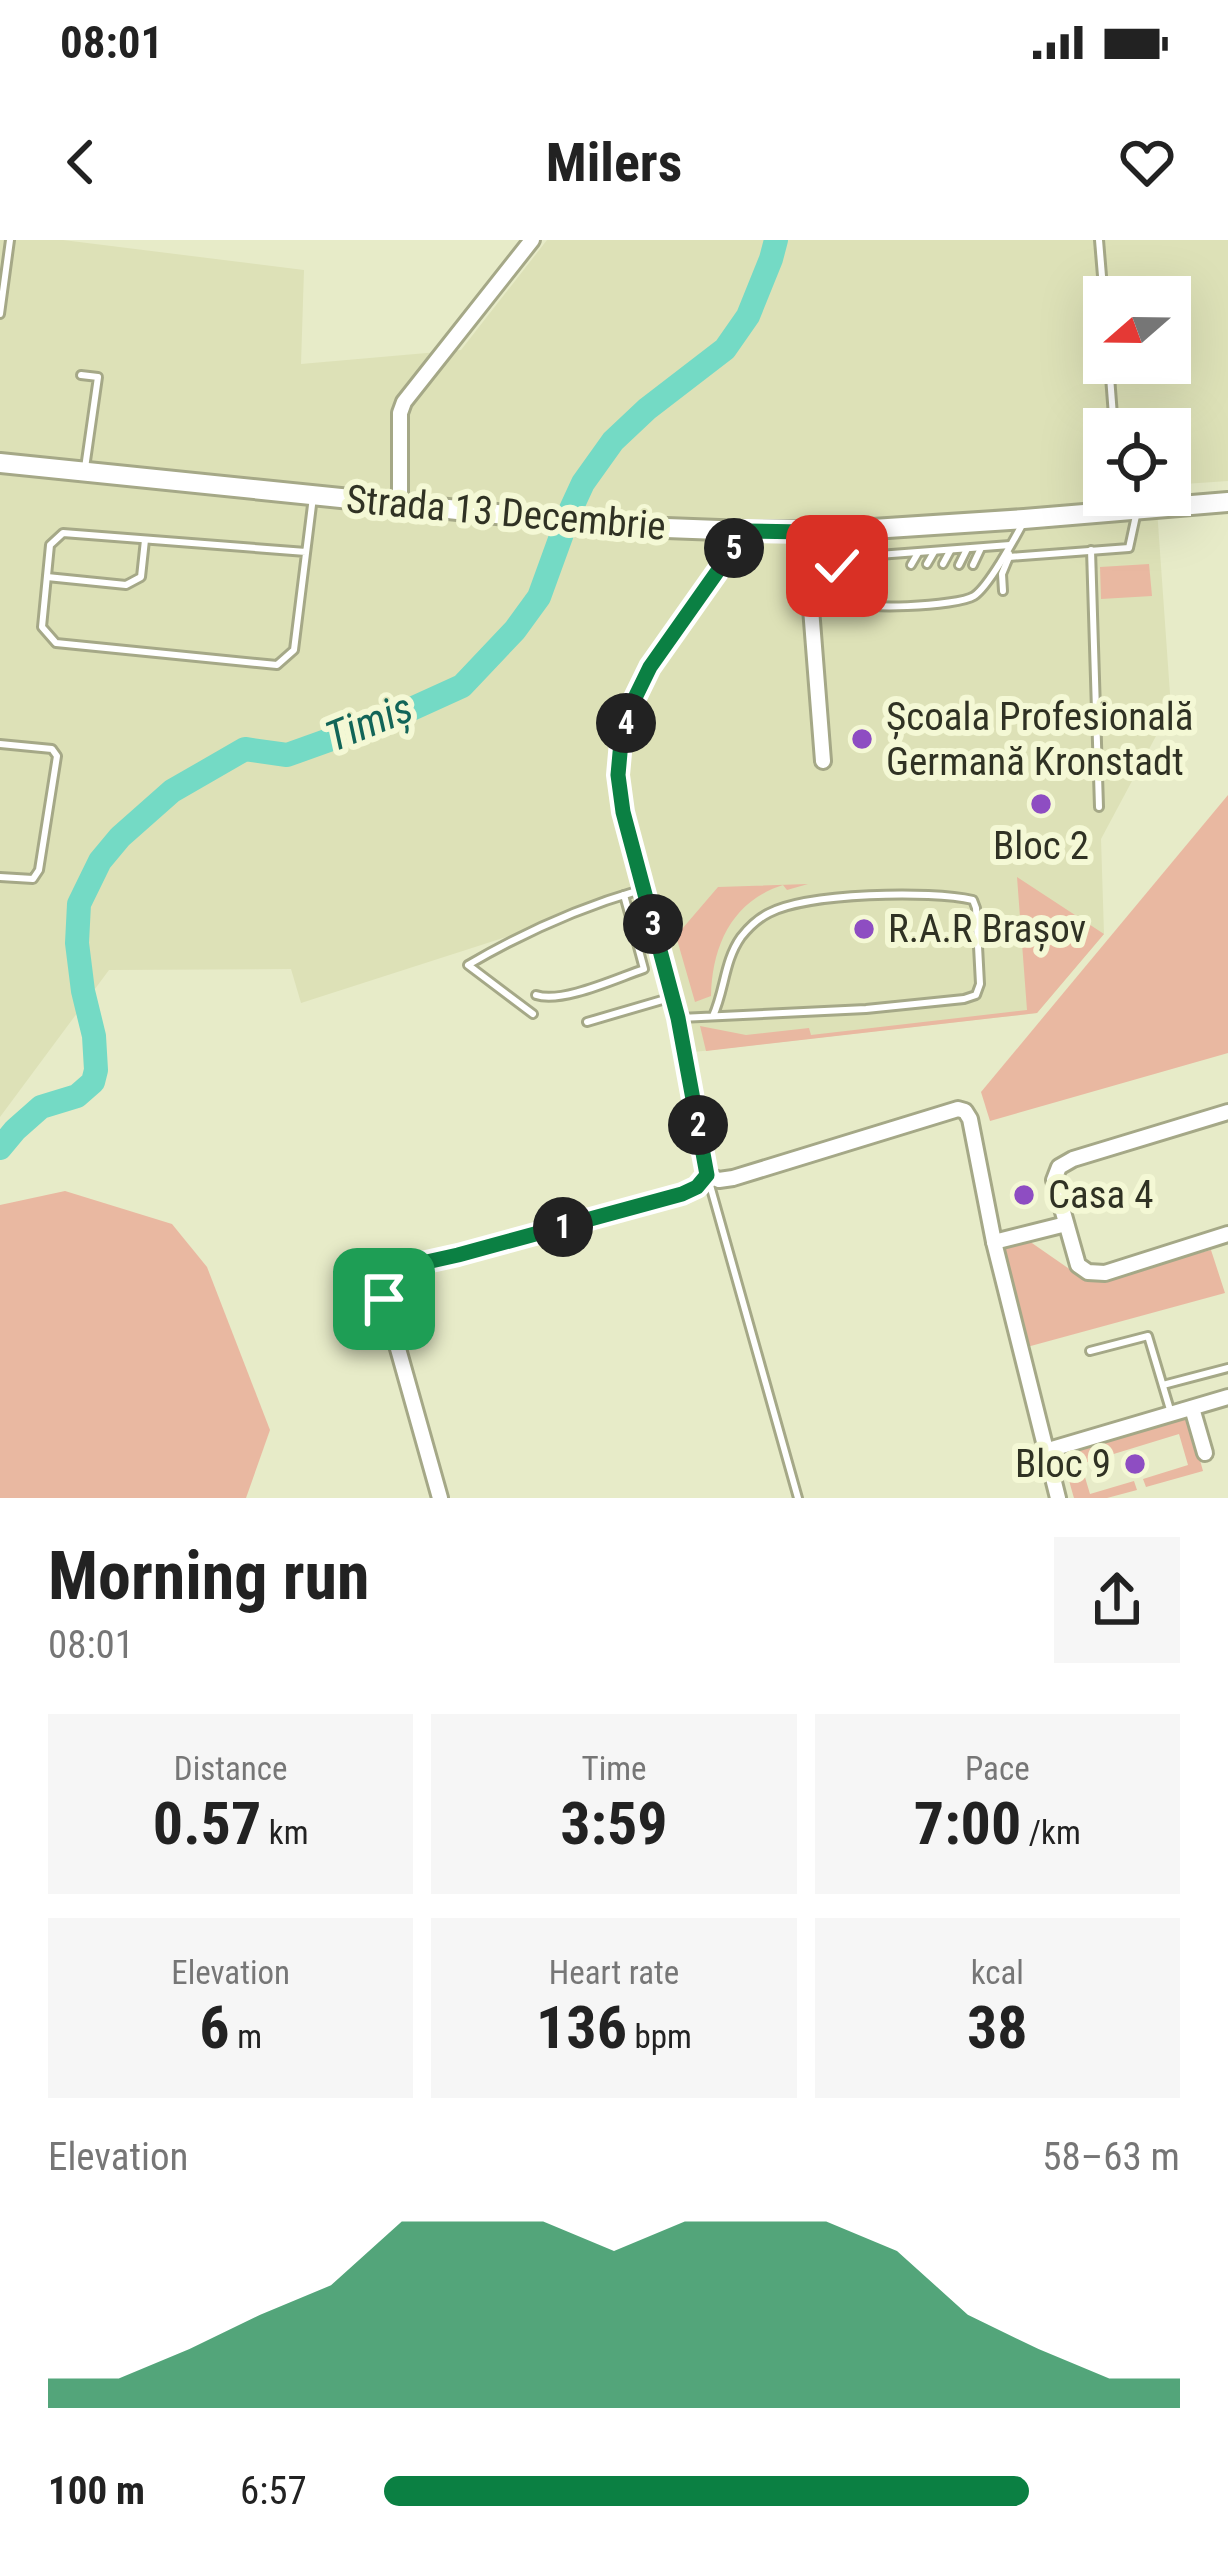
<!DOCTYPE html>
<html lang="en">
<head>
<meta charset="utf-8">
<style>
  body { margin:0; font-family:"Roboto Condensed",sans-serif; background:#f6f6f6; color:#222; height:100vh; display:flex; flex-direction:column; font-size:45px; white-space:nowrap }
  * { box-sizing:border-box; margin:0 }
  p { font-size:39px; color:#767676 }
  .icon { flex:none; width:66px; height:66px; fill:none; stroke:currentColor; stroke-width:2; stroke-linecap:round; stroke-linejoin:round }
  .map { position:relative; height:1258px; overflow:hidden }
  .side { display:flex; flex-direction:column; background:#fff; flex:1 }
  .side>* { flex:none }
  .needle { width:78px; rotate:250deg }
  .tools { position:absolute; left:1083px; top:36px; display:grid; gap:24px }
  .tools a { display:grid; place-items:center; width:108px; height:108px; border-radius:0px; background:#fff; box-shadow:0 12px 48px #0002; font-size:60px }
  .pin { position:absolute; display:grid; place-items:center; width:102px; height:102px; color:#fff; margin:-51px; border-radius:24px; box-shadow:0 6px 18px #0006 }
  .km { position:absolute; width:60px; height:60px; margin:-30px; border-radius:50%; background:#222; color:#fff; font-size:33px; line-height:60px; text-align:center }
  .round { display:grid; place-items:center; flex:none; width:126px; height:126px; border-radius:0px; background:#f6f6f6 }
  .overview { display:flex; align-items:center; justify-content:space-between; height:204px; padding:0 48px }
  h1 { font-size:66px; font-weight:700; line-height:90px }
  .stats { display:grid; grid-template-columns:repeat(3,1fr); gap:18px; height:204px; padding:12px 48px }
  .stats div { display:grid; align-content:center; border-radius:0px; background:#f6f6f6; text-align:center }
  .stats b { font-size:60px; font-weight:700 }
  .stats small { font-size:33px; font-weight:400 }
  .stats p { font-size:33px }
  .chart { height:336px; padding:24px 48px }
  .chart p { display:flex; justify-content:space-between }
  .chart svg { width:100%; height:216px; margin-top:12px; fill:#0b8043; opacity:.7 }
  ul { padding:0 48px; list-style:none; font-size:39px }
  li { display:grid; grid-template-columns:192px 144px 1fr; align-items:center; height:90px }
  li i { height:30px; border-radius:15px; background:#0b8043 }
  .status { display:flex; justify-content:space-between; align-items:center; height:84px; padding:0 60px; background:#fff; direction:ltr }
  .status svg { height:33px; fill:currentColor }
  header { display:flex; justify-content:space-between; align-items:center; height:156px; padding:0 48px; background:#fff; font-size:54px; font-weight:700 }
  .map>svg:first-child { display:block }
</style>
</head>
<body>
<div class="status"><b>08:01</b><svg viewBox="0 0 49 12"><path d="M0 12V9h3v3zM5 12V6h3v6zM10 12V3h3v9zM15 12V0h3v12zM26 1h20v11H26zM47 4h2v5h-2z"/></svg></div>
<header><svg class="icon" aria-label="back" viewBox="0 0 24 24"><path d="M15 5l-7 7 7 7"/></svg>Milers<svg class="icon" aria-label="heart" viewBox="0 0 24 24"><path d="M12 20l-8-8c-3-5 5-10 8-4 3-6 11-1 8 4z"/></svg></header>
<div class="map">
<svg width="1228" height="1258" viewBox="0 0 1228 1258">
  <rect width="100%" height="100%" fill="#e7ebc8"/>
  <path fill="#dde1b7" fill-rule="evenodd" d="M0,0H63L304,30L301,124L461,110L547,0H1228V241L1170,245V189H1104V255H1156L1171,468L1101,599L1104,694L1037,773L694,812L639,695L627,658L301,763L291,729L109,730L0,877ZM1104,57H1170V123H1104Z"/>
  <g fill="#e9b8a1">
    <polygon points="1149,324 1152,356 1101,359 1100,327"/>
    <polygon points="1228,555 1228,813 990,881 981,852"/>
    <polygon points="1017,637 1104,694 1037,773 706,811 700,786 746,795 809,788 811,795 1027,770"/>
    <path d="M808,644L787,650L783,645C732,661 712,706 711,756L695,762L676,696L718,647Z"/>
    <polygon points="65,951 172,984 207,1027 270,1190 246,1258 0,1258 0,965"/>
    <polygon points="1029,1001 1078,1035 1101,1038 1211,1010 1225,1053 1027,1107 1001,1005"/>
    <path d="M1188,1177L1203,1231L1146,1247L1143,1239L1188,1225L1179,1194L1081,1224L1090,1254L1134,1241L1137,1250L1107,1258H1074C1069,1239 1062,1224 1078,1209Z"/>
  </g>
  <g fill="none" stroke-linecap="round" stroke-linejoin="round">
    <polyline stroke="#74dac5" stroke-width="24" points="0,908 15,890 41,867 77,856 93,842 96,830 94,796 83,751 77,703 79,664 100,621 120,597 172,551 245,509 287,515 396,476 462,446 515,390 539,357 571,269 583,243 613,201 647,169 725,109 748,76 771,19 776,0"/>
    <g stroke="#a5a887" stroke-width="12">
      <g id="lane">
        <polyline points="1099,0 1104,60"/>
        <polyline points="0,74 10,0"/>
        <polyline points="1109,123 1114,189"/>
        <polyline points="81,135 98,137 85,228"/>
        <path d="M841,295C838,314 828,343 843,359C856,372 958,366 974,356C988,347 1014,300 1022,285"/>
        <polyline points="1091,310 1099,567"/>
        <polyline points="306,312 63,293 50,305 42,387 56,403 277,425 294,410 313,257"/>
        <polyline points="1009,314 1009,317 1129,308 1137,271"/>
        <polyline points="809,315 836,333"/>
        <polyline points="927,324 934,312"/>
        <polyline points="943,324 950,311"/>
        <polyline points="911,325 918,313"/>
        <polyline points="959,325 967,309"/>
        <polyline points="973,325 981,308"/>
        <polyline points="837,326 852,317 1010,305"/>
        <polyline points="47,337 126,345 141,337 145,300"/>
        <polyline points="1003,351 1002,334 1009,317"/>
        <polyline points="0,504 52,509 57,516 39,630 33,639 0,637"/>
        <path d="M536,755C562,764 617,738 644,729L624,655"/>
        <path d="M533,774L468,725C521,694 581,667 640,650"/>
        <path d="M680,778L866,769L964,759L976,755L980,744L976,668L973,660C930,650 807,653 769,673C757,679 749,687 741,697C724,721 725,750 713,776"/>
        <polyline points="587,782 669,758"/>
        <polyline points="708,938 798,1258"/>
        <polyline points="1090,1111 1148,1096 1171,1173"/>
        <polyline points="1163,1145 1228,1128"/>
      </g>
    </g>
    <g stroke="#a5a887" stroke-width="20">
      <g id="street">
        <polyline points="400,265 400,173 404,162 532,0"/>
        <polyline points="805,292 823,521"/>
        <polyline points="1228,872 1073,919 1059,927 1054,940 1078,1025 1088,1032 1105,1033 1228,994"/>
        <polyline points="707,935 678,778 623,572 618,535 621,502 631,466 650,427 746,291"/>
        <polyline points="707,935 719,940 733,938 958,869 965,871 970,879 994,1002 1058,1258"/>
        <polyline points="994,1002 1066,984"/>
        <polyline points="1192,1168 1205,1213"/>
        <polyline points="1045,1211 1228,1157"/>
        <polyline points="440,1258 384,1059 383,1050 386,1039 404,1027 458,1015 682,954 697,947 707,935"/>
      </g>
    </g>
    <g stroke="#a5a887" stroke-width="24">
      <polyline id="secondary" points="0,223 613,286 746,291 842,291 1024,279 1228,262"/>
    </g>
    <use href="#lane" stroke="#fff" stroke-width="6"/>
    <use href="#street" stroke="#fff" stroke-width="14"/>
    <use href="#secondary" stroke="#fff" stroke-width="18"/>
  </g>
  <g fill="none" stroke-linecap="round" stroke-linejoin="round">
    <g stroke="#fff" stroke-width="24">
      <polyline id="route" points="384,1059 382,1050 386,1040 404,1027 458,1015 682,954 697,947 707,935 678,778 623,572 618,535 621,502 631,466 650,427 746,291 805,292 806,313 836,333 837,326"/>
    </g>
    <use href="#route" stroke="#0b8043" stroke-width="15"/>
  </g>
  <g fill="#8e4dc2" stroke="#f4f8d5" stroke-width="4.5">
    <circle cx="862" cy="499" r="12"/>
    <circle cx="1041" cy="564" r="12"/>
    <circle cx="864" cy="689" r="12"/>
    <circle cx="1024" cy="955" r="12"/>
    <circle cx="1135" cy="1224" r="12"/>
  </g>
  <g text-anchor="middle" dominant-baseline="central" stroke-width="12" stroke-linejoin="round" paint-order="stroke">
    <g font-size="39" fill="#303224" stroke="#f4f8d5">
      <text transform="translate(506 273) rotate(5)">Strada 13 Decembrie</text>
    </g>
    <g font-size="39" fill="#303224" stroke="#f4f8d5" text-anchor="start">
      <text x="886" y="477">Școala Profesională<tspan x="886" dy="45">Germană Kronstadt</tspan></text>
      <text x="1041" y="606" text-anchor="middle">Bloc 2</text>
      <text x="888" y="689">R.A.R Brașov</text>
      <text x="1048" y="955">Casa 4</text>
      <text x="1111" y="1224" text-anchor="end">Bloc 9</text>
    </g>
    <g font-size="42" font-style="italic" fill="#126558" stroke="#f4f8d5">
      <text transform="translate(369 482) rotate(-22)">Timiș</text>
    </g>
  </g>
</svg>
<div class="tools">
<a><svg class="needle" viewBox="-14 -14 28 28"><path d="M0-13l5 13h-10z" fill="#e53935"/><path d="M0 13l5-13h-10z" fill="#767676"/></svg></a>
<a><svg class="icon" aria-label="locate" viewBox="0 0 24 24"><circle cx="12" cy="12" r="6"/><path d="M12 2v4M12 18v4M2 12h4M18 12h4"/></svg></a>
</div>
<div class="pin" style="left:384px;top:1059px;background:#1e9e55"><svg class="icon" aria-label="arrive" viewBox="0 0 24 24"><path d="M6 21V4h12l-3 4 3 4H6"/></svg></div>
<div class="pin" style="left:837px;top:326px;background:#d93025"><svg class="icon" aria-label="check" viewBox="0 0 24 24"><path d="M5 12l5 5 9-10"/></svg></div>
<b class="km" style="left:563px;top:987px">1</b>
<b class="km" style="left:698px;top:885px">2</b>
<b class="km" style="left:653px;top:684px">3</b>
<b class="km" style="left:626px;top:483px">4</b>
<b class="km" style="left:734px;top:308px">5</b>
</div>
<section class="side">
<div class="overview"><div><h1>Morning run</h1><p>08:01</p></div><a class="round"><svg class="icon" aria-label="share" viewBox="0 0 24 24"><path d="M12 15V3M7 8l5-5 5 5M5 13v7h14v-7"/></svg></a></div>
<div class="stats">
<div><p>Distance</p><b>0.57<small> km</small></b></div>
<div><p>Time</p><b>3:59</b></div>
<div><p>Pace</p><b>7:00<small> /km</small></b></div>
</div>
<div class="stats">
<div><p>Elevation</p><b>6<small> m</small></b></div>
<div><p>Heart rate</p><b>136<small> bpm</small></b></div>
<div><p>kcal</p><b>38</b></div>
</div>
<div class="chart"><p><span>Elevation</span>58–63 m</p>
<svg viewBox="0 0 160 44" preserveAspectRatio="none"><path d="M0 44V38L10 38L20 32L30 25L40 19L50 6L60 6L70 6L80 12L90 6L100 6L110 6L120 12L130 25L140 32L150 38L160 38V44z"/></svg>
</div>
<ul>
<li><b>100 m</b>6:57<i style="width:81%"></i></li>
</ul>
</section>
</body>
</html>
